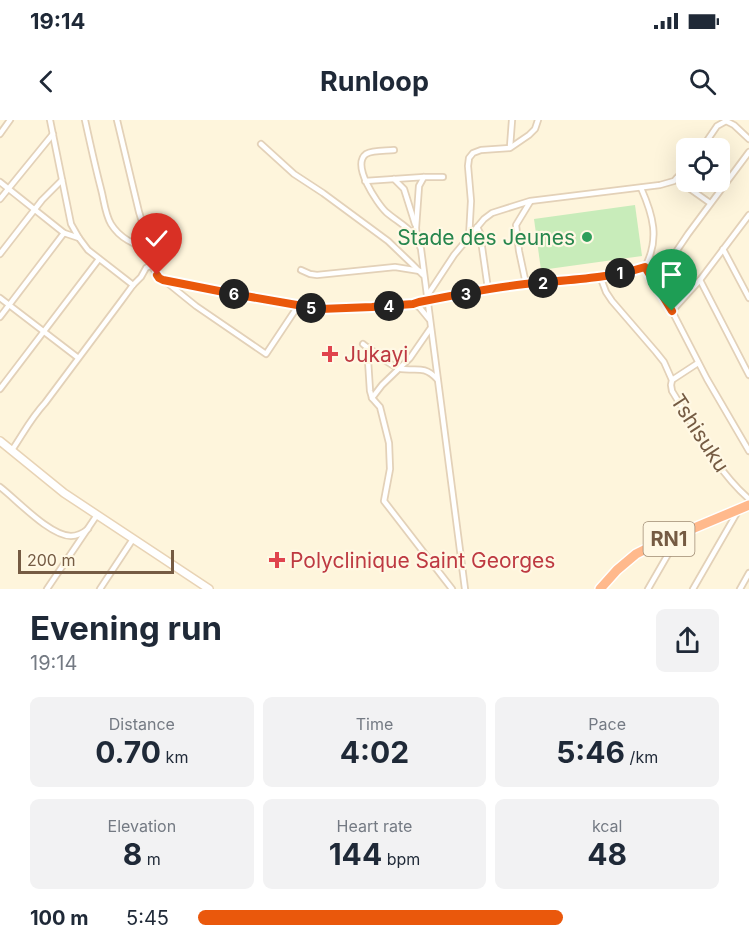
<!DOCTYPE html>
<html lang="en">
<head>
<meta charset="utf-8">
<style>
  body { margin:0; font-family:Inter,sans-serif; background:#f2f2f3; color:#1f2937; height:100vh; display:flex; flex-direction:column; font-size:22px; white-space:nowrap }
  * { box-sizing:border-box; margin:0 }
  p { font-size:20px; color:#747a83 }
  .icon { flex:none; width:33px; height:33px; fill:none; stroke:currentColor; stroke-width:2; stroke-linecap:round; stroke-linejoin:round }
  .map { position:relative; height:469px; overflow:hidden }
  .details { display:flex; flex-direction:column; background:#fff; flex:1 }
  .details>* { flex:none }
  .buttons { position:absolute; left:676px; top:18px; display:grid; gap:12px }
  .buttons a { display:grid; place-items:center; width:54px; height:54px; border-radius:9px; background:#fff; box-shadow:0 6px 24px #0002; font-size:30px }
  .scale { position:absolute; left:18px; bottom:15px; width:156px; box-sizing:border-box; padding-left:6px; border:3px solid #755b43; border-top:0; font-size:16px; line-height:21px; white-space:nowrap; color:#755b43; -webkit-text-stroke:4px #fff8e4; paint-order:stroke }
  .pin { position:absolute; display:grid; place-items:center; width:51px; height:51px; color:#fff; margin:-62px -26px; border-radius:50% 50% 50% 0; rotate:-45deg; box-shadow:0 0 6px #0007 }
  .pin .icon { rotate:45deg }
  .km { position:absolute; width:30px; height:30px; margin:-15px; border-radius:50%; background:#222; color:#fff; font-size:16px; line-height:30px; text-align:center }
  .round { display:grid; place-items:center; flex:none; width:63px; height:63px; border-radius:9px; background:#f2f2f3 }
  .head { display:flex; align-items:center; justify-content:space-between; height:102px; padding:0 30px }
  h1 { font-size:33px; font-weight:700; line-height:45px }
  .stats { display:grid; grid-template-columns:repeat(3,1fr); gap:9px; height:102px; padding:6px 30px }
  .stats div { display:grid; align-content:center; border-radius:9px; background:#f2f2f3; text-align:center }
  .stats b { font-size:30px; font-weight:700 }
  .stats small { font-size:16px; font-weight:400 }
  .stats p { font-size:16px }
  ul { padding:0 30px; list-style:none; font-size:20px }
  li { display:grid; grid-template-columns:96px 72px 1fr; align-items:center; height:45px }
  li i { height:15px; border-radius:8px; background:#ea580c }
  .status { display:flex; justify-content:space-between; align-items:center; height:42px; padding:0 30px; background:#fff; direction:ltr }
  .status svg { height:16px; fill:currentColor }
  header { display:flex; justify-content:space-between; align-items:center; height:78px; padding:0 30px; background:#fff; font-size:27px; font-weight:700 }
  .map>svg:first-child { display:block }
</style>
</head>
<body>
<div class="status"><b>19:14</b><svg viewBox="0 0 49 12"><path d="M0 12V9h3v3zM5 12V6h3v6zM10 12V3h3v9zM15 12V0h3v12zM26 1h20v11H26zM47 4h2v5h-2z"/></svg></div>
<header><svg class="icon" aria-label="back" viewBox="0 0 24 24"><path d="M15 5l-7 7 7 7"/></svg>Runloop<svg class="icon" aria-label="search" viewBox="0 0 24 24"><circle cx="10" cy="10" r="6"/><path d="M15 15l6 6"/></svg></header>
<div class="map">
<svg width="749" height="469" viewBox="0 0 749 469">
  <rect width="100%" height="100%" fill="#fef5dc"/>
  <polygon fill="#c8ecba" points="635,85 642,136 541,150 534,99"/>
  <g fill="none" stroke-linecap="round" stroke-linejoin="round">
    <g stroke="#e3d1b8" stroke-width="8">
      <g id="street">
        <polyline points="50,0 71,104 79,118"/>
        <path d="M85,0C90,23 95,46 101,69C104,80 105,94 111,104C119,117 135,127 150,127"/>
        <polyline points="117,0 139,92 150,127 151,145 159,158 163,160 234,174 308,188 326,189 413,184 427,180 488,169 631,151 645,147"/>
        <polyline points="0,14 10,0"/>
        <polyline points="261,24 294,54 323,73 388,121 412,144 423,155"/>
        <polyline points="510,27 512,0"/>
        <polyline points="702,28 717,6 726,1 734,5 749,19"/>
        <path d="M394,30C386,31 373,30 366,34C351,45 377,83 386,92C395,100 407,106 415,116C418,120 419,124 421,129L465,469"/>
        <polyline points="677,58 686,66 710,83"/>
        <polyline points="394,59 404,69 415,104"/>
        <polyline points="365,61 424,57 443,57"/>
        <polyline points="0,62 64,113 79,118 88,130 133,165"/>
        <path d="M641,68C653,95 660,119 645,147"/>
        <polyline points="0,79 53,14"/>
        <polyline points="477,107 480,113 488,169"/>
        <polyline points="469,117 471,81 468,46 469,38 473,33 481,30 510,28 529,15 535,9 538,0"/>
        <polyline points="417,119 416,108 419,66 424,57"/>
        <polyline points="723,129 749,178"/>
        <polyline points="0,134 42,80 62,60"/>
        <polyline points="645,147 672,191 707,259 749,331"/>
        <polyline points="301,150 310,154 317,155 395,147 420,151"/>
        <path d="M600,156L606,172L612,181L656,232L664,242L672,260L671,265L672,271C695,308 716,350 749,379"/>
        <polyline points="700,160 749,255"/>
        <polyline points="165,161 196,186 266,234 298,186"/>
        <polyline points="655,163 688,114 749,32"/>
        <polyline points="526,164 519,131 516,105 530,82"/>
        <polyline points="427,176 454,135 484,99 492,93 530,81 660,65 674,61 687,47"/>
        <polyline points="0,178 77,237"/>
        <polyline points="414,184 420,188 429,199"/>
        <polyline points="672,191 700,160 749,95"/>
        <polyline points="0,197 64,113"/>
        <path d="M363,224C371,230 393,248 401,249C416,251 424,245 437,259"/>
        <polyline points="373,231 368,240 370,271 372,278 380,287 389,323 390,349 384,381 452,469"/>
        <polyline points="672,260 698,243"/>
        <polyline points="0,269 99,139"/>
        <polyline points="372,278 382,265 410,238 430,209"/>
        <path d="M12,330C23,314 31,298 45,283L122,180L133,165L141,157L146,148L151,145"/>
        <path d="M0,367C17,380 50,416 71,416C78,416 83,413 88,409"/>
        <polyline points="47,469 97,395"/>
        <polyline points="100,469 133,419"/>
        <polyline points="648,469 678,417"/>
        <polyline points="693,469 738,391"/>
        <polyline points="740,469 749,453"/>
      </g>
    </g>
    <g stroke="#e8d3b5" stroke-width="10">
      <polyline id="secondary" points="0,321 64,373 209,469"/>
    </g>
    <g stroke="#fff" stroke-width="12">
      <polyline id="highway" points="600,469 617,450 636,434 656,424 749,385"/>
    </g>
    <use href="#street" stroke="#fff" stroke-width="4.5"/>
    <use href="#secondary" stroke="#fff" stroke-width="7"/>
    <use href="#highway" stroke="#ffb98c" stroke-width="9"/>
  </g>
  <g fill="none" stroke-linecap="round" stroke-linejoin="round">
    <g stroke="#fff" stroke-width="12">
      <path id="route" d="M157,155L159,158L163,160L234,174L320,189L372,187L413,184L419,182C454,175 490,168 525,164C564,160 608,159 645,147L672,191"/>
    </g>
    <use href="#route" stroke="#ea580c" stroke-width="8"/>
  </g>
  <circle fill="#2e9e5b" stroke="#fff8e4" stroke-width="2" cx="587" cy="117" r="6"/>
  <g fill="#e0444e" stroke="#fff8e4" stroke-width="2">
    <path d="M327 225h6v6h6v6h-6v6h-6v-6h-6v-6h6z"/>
    <path d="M274 431h6v6h6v6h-6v6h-6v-6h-6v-6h6z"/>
  </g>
  <g text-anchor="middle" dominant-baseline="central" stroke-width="4.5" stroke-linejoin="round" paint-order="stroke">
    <rect fill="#fff8e4" stroke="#9e8a73" stroke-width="1.5" x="643.5" y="402" width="51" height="34" rx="4.5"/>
    <g font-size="20" font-weight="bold" fill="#755b43">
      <text x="669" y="419">RN1</text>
    </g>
    <g font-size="21" fill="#27864d" stroke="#fff8e4" text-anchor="end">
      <text x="575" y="117">Stade des Jeunes</text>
    </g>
    <g font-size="21" fill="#be3a42" stroke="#fff8e4" text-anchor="start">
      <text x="344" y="234">Jukayi</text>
      <text x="290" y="440">Polyclinique Saint Georges</text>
    </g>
    <g font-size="21" fill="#755b43" stroke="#fff8e4">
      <text transform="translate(700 313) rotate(57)">Tshisuku</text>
    </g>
  </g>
</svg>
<div class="buttons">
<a><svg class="icon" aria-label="locate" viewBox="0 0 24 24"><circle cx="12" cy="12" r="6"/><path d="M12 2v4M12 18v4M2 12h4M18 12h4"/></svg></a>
</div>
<div class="scale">200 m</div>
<div class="pin" style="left:672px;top:191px;background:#1e9e55"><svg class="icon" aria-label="arrive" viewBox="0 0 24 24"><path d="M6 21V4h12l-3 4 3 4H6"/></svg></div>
<div class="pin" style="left:157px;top:155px;background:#d93025"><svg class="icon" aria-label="check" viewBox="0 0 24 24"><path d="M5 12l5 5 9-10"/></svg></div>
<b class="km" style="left:620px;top:153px">1</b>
<b class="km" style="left:543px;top:163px">2</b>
<b class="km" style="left:466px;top:174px">3</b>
<b class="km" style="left:389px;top:186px">4</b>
<b class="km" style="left:311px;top:188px">5</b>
<b class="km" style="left:234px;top:174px">6</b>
</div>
<section class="details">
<div class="head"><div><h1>Evening run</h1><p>19:14</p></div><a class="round"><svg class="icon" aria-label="share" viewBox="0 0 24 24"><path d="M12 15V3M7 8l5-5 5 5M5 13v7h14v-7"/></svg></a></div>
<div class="stats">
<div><p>Distance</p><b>0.70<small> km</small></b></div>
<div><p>Time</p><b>4:02</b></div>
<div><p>Pace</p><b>5:46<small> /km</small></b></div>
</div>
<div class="stats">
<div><p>Elevation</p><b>8<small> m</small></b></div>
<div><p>Heart rate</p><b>144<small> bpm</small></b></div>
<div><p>kcal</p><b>48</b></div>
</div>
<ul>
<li><b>100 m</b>5:45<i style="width:70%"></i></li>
</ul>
</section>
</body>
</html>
